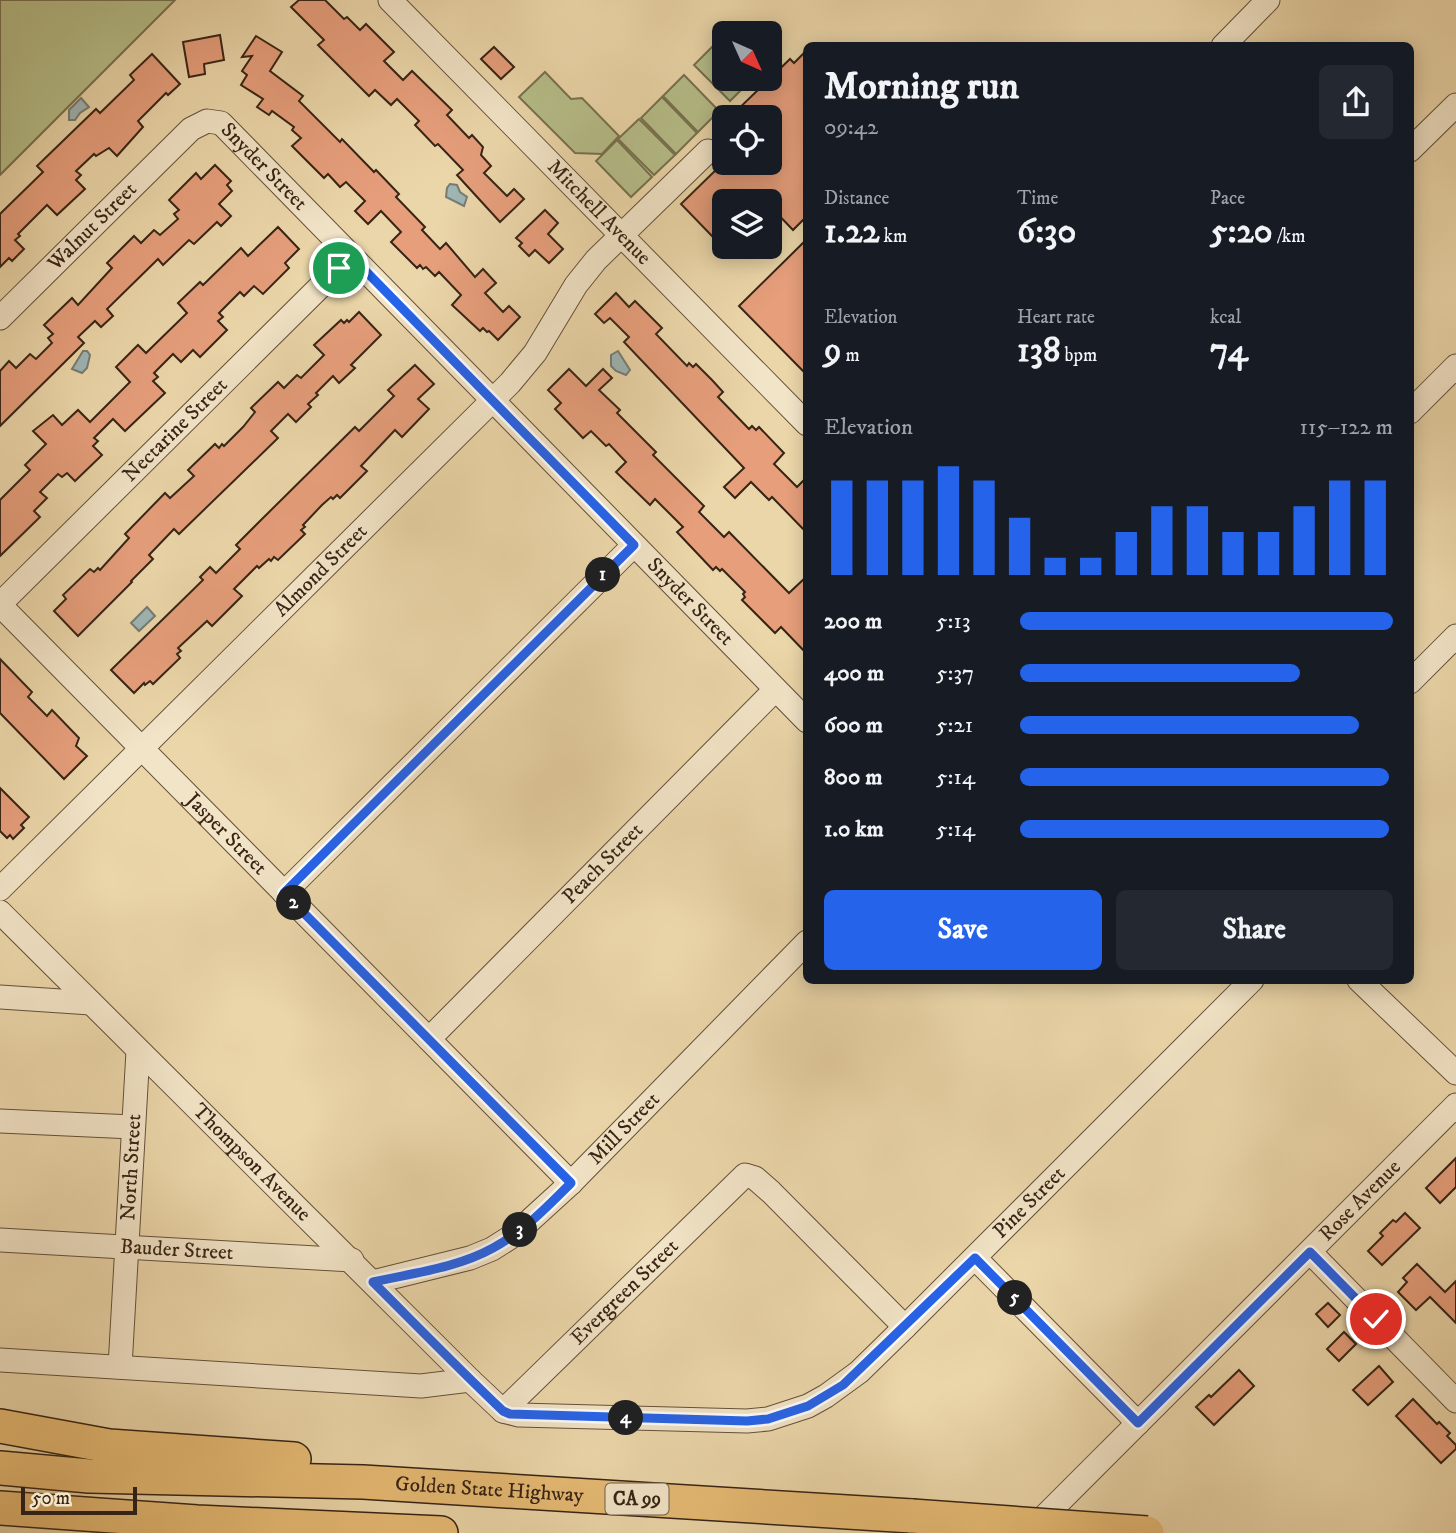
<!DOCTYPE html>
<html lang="en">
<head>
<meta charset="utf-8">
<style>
  body { margin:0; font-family:"IM FELL DW Pica",serif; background:#242831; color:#f1f3f6; height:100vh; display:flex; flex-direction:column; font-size:26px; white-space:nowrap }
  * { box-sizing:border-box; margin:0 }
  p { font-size:23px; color:#9ea1a6 }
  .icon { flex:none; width:38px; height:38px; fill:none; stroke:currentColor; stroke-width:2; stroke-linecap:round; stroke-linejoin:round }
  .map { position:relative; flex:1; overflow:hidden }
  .drawer { position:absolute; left:803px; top:42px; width:611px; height:942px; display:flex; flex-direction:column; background:#171b24; border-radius:10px; box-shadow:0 4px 18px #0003 }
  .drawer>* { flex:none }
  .needle { width:46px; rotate:135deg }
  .controls { position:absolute; left:712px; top:21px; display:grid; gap:14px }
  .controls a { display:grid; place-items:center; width:70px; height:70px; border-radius:10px; background:#171b24; box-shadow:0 4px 18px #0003; font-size:35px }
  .scale { position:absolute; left:21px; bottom:18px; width:116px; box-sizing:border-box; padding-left:7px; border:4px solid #372415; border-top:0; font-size:19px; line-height:24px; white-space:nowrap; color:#372415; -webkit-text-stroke:5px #f2e4c7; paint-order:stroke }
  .pin { position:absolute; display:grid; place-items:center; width:60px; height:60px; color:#fff; margin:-30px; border:4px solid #fff; border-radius:50%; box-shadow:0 2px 7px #0007 }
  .km { position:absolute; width:35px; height:35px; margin:-18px; border-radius:50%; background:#222; color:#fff; font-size:19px; line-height:35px; text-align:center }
  .round { display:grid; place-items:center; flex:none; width:74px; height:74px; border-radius:10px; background:#242831 }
  .headline { display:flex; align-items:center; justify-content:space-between; height:119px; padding:0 21px }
  h1 { font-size:38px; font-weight:800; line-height:52px }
  .figures { display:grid; grid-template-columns:repeat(3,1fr); gap:10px; height:119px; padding:7px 21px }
  .figures div { display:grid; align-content:center }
  .figures b { font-size:35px; font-weight:800 }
  .figures small { font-size:19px; font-weight:400 }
  .figures p { font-size:19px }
  .chart { height:196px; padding:14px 21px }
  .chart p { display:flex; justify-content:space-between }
  .chart svg { width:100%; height:126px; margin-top:7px; stroke:#2563eb; stroke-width:6 }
  .cta { display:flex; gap:14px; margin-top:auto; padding:14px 21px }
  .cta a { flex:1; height:80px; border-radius:10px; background:#2563eb; color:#fff; font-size:28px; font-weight:800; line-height:80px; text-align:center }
  .cta a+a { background:#242831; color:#f1f3f6 }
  ul { padding:0 21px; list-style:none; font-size:23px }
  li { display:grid; grid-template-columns:112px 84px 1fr; align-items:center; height:52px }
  li i { height:18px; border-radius:9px; background:#2563eb }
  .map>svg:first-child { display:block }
</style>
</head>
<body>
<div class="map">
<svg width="1456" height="1533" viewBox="0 0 1456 1533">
  <rect width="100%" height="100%" fill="#ebd6a9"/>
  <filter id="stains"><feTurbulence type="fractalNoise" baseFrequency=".00286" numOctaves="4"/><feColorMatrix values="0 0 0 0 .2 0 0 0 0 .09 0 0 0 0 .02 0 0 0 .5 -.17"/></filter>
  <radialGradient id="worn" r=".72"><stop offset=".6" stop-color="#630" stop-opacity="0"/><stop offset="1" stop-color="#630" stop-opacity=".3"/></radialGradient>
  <g fill="#b6be89" stroke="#76714f" stroke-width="2">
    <polygon points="0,0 175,0 0,175"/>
    <polygon points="715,44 724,54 724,79 750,81 730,101 694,65"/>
    <polygon points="545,72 571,99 582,98 619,136 602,154 575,153 519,97"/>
    <polygon points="684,75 719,111 698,132 663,96"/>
    <polygon points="662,97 697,133 676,154 641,118"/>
    <polygon points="639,119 675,155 654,175 618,139"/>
    <polygon points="617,140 652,177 631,197 596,161"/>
  </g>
  <g fill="#9eb6b5" stroke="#757c75" stroke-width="2">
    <polygon points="81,98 89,107 80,113 75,120 69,120 69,110"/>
    <polygon points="450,184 457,185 460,192 467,197 464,206 446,197 447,188"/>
    <polygon points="83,351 87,351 90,355 87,368 82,373 72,369"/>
    <polygon points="618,351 630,370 626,375 616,371 611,366 611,355"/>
    <polygon points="147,607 155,616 139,631 131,623"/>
  </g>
  <g fill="#e69e7b" stroke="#372415" stroke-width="2">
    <polygon points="299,0 325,0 344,19 347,17 360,30 366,24 394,52 384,61 403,80 412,71 452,110 447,115 469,138 472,135 483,147 481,155 491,166 484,173 507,196 514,189 524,199 500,222 457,175 463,170 438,144 435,146 415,125 419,121 397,99 391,105 375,90 369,96 318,45 324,40 291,7"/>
    <polygon points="220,35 224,60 204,64 205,74 189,77 183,42"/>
    <polygon points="256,36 282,52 270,71 303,96 299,101 340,142 342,139 374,172 376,170 399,194 396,197 425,227 422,230 440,249 446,243 475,277 483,269 496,283 485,293 503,312 509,306 520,317 498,340 489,331 487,332 483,328 480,331 452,305 461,295 439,272 435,276 426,267 423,269 420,265 417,268 391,242 401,232 381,211 368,224 355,211 365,201 346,182 340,187 328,174 324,178 292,146 301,138 292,130 294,127 272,111 269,115 257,107 263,99 241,85 247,75 242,71 252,56 242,57"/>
    <polygon points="494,47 514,67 501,79 481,59"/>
    <polygon points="807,50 807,216 793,230 770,206 770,201 765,201 758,194 750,201 724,201 724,226 713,237 681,204 723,163 732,163 737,168 743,163 770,163 770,117 730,117 790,59 794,63"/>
    <polygon points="152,54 180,84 168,95 166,93 138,121 143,127 117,156 109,148 96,156 94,154 76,171 81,175 76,180 85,189 57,215 47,205 18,234 20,236 15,240 24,249 12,261 9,258 0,267 0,214 43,172 37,166 96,109 100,113 134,80 130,75"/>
    <polygon points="215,165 231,181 227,185 232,191 219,204 231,216 221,226 217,222 194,244 189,240 163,265 158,259 107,309 113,316 101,327 95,321 78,337 84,343 0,426 0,371 9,361 16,368 30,354 36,359 52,343 48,338 53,334 44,325 72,298 78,305 112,268 107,263 134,236 141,243 154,230 160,235 178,219 174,214 179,210 169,200 196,173 201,179"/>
    <polygon points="545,210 558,223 548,234 563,249 549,263 535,250 529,256 519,246 522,243 516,238"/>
    <polygon points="278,227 299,249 285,263 289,268 263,294 254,286 244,296 240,292 219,313 223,317 218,321 227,330 200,357 193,350 181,362 173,354 154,373 158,377 153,381 165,393 125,431 113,419 94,438 98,441 93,446 102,455 75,481 67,473 62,477 58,474 40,492 47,498 34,511 40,517 0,556 0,500 30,470 25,465 46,444 33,431 53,415 62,425 78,410 90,422 130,382 116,367 138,345 146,353 187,313 178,303 200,282 203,285 241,248 248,256"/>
    <polygon points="807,239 807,375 739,306"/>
    <polygon points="616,293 629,307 635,301 662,328 656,334 687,366 689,363 693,367 696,364 712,380 723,392 718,397 749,429 752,426 756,430 759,427 784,453 774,464 797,487 807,477 807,533 772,497 769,500 751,482 735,498 724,487 744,468 624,342 629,337 610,318 604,323 595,314"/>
    <polygon points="359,312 381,335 351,365 355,368 339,383 333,376 316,393 318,395 308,404 311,407 296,422 288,414 271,431 278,438 179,534 174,529 149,555 153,559 131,581 132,582 78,636 54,611 66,599 63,595 90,569 94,572 98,568 100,570 129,538 125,534 165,493 170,498 194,476 188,470 215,444 219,448 222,444 224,446 243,427 255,412 251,408 278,382 284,388 297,375 301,378 324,355 314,345 341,320 344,323 347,320 349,322"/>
    <polygon points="415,365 434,384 418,399 429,409 402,437 395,430 361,466 367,471 340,498 337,495 333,499 331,497 322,505 303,525 305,527 301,530 305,534 278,560 274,557 271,561 269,559 259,568 257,566 234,589 242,596 212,626 207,621 178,648 181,651 177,654 180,658 153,684 150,681 145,685 144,683 134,693 111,670 203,580 200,577 210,567 216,573 240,549 236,545 261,520 355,427 359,431 394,396 388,390"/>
    <polygon points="569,369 586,386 603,369 612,378 599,390 620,410 617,413 656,452 653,455 704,506 699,512 724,537 729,532 789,593 807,576 807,654 781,627 775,633 742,600 745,597 743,594 745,592 722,569 720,571 716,567 713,570 677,532 683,527 655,499 650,505 616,472 626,462 609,444 606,446 591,431 583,438 555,409 561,403 548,390"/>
    <polygon points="0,659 32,692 28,697 47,716 52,710 79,738 76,746 87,756 64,779 0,713"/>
    <polygon points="0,788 29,817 21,825 24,828 13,839 10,835 7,838 0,831"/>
    <polygon points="1456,1158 1456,1187 1440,1203 1426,1188"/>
    <polygon points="1405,1213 1420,1228 1382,1265 1368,1251 1383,1236 1380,1233 1393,1220 1396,1222"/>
    <polygon points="1417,1264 1445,1292 1456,1281 1456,1323 1430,1297 1416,1310 1398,1292 1407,1282 1403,1278"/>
    <polygon points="1328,1303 1340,1315 1328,1327 1316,1314"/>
    <polygon points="1344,1332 1356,1344 1339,1361 1327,1349"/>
    <polygon points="1379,1366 1393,1382 1368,1405 1353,1390"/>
    <polygon points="1239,1370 1254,1386 1214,1425 1196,1407 1209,1395 1211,1397"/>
    <polygon points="1413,1399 1437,1424 1439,1422 1450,1433 1447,1436 1456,1445 1456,1449 1441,1463 1396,1416"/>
  </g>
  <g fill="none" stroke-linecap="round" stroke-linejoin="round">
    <g stroke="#64503a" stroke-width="25">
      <g id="minor">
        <path id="s1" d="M390,0L807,424"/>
        <polyline points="1223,46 1268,0"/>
        <polyline points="1410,150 1456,105"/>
        <path id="s2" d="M0,318L191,129L207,121L221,123L807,721"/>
        <polyline points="1410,412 1456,366"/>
        <path id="s3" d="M0,604L351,256"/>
        <path id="s4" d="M0,605L571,1183"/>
        <polyline points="1410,682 1456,636"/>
        <path id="s5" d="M0,889L510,383L535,353L576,285L596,260L708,151"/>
        <polyline points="284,893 634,545"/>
        <path id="s6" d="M0,912L470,1380L503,1411L519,1415L747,1421L768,1419L808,1406L826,1396L859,1372L905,1327L1252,980"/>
        <polyline points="1359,980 1456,1073"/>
        <polyline points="0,997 91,1003"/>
        <path id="s7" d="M429,1039L775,690"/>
        <polyline points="0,1121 133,1127"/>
        <path id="s8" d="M0,1240L352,1260"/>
        <polyline points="1310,1252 1456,1401"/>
        <polyline points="975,1258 1138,1423"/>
        <path id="s9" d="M373,1282L470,1258L492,1249L514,1235L571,1183L807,942"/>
        <polyline points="0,1360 421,1386 470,1380"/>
        <path id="s10" d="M120,1367L138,1051"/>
        <path id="s11" d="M503,1411L745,1175L755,1178L771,1192L905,1327"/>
        <path id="s12" d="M1030,1531L1456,1105"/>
      </g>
    </g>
    <g stroke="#372415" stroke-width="36">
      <g id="highway">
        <polyline points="0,1426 109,1446 294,1459"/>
        <path id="s13" d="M0,1468L89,1476L363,1482L912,1516"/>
        <polyline points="0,1508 197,1522 441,1533"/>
      </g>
    </g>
    <use href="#minor" stroke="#f2e4c7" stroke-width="23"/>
    <use href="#highway" stroke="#e6bb74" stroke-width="33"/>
    <g stroke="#372415" stroke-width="36" stroke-linecap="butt">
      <polyline id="highway-bridge" points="912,1516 1147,1533"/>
    </g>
    <use href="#highway-bridge" stroke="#e6bb74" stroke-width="33"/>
  </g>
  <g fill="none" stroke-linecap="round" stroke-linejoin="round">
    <g stroke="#fff" stroke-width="14">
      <path id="route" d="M339,268L351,256L634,545L284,893L571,1183C547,1207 523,1232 493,1248C457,1268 413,1273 373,1282C416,1325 459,1369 503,1411L510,1414L747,1421L768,1419L808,1406L843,1385L975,1258L1138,1423L1310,1252L1376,1319"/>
    </g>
    <use href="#route" stroke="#2563eb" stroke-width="9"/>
  </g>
  <g text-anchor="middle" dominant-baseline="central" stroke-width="5" stroke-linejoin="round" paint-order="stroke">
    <rect fill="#f2e4c7" stroke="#6f5e4a" stroke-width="2" x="605.5" y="1483.5" width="63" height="31" rx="5"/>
    <g font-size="19" font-weight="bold" fill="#372415">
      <text x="637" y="1499">CA 99</text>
    </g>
    <g font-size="21" fill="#372415" stroke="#f2e4c7">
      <text stroke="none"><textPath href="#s2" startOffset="362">Snyder Street</textPath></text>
      <text stroke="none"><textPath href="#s1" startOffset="298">Mitchell Avenue</textPath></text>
      <text stroke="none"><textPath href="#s2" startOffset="130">Walnut Street</textPath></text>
      <text stroke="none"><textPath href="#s3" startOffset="247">Nectarine Street</textPath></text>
      <text stroke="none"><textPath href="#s5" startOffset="452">Almond Street</textPath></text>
      <text stroke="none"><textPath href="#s2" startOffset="971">Snyder Street</textPath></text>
      <text stroke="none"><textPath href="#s4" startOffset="322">Jasper Street</textPath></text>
      <text stroke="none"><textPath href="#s7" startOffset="247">Peach Street</textPath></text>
      <text stroke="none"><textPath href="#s9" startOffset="303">Mill Street</textPath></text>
      <text stroke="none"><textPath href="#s6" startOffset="355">Thompson Avenue</textPath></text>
      <text stroke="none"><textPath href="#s10" startOffset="200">North Street</textPath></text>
      <text stroke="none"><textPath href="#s12" startOffset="467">Rose Avenue</textPath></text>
      <text stroke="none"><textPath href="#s6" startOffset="1318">Pine Street</textPath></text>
      <text stroke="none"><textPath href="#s8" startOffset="177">Bauder Street</textPath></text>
      <text stroke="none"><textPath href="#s11" startOffset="170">Evergreen Street</textPath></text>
      <text stroke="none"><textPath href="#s13" startOffset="490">Golden State Highway</textPath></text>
    </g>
  </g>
  <rect width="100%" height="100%" filter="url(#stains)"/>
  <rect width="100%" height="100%" fill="url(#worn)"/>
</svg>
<div class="controls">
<a><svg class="needle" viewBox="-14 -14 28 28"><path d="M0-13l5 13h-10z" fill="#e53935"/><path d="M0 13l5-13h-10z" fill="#9ea1a6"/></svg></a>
<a><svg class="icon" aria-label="locate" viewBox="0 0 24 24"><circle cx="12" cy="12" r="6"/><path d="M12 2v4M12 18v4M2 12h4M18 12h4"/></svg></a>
<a><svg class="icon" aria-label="layers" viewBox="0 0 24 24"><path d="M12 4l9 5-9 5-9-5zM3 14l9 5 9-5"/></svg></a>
</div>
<div class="scale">50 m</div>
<div class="pin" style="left:339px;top:268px;background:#1e9e55"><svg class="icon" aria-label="arrive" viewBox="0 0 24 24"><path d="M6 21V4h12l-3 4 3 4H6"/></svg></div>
<div class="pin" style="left:1376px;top:1319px;background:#d93025"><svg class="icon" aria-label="check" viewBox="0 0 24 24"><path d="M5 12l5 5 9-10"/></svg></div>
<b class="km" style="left:603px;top:575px">1</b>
<b class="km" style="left:294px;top:903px">2</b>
<b class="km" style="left:520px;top:1230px">3</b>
<b class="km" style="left:626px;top:1418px">4</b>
<b class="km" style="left:1015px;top:1298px">5</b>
<section class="drawer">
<div class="headline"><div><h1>Morning run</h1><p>09:42</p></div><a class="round"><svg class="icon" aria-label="share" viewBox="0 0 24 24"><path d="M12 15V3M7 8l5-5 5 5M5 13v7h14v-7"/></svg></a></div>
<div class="figures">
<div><p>Distance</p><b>1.22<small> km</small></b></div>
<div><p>Time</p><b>6:30</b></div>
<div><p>Pace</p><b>5:20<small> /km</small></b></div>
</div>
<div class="figures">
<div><p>Elevation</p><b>9<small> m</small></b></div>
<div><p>Heart rate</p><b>138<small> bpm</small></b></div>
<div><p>kcal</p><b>74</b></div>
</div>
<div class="chart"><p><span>Elevation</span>115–122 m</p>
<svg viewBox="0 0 160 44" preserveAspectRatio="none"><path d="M5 44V11M15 44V11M25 44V11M35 44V6M45 44V11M55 44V24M65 44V38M75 44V38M85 44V29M95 44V20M105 44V20M115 44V29M125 44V29M135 44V20M145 44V11M155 44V11"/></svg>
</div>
<ul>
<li><b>200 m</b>5:13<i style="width:100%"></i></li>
<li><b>400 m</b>5:37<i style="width:75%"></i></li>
<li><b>600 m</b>5:21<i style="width:91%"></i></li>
<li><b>800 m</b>5:14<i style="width:99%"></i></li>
<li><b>1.0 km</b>5:14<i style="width:99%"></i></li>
</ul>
<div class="cta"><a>Save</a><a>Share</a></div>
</section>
</div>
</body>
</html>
